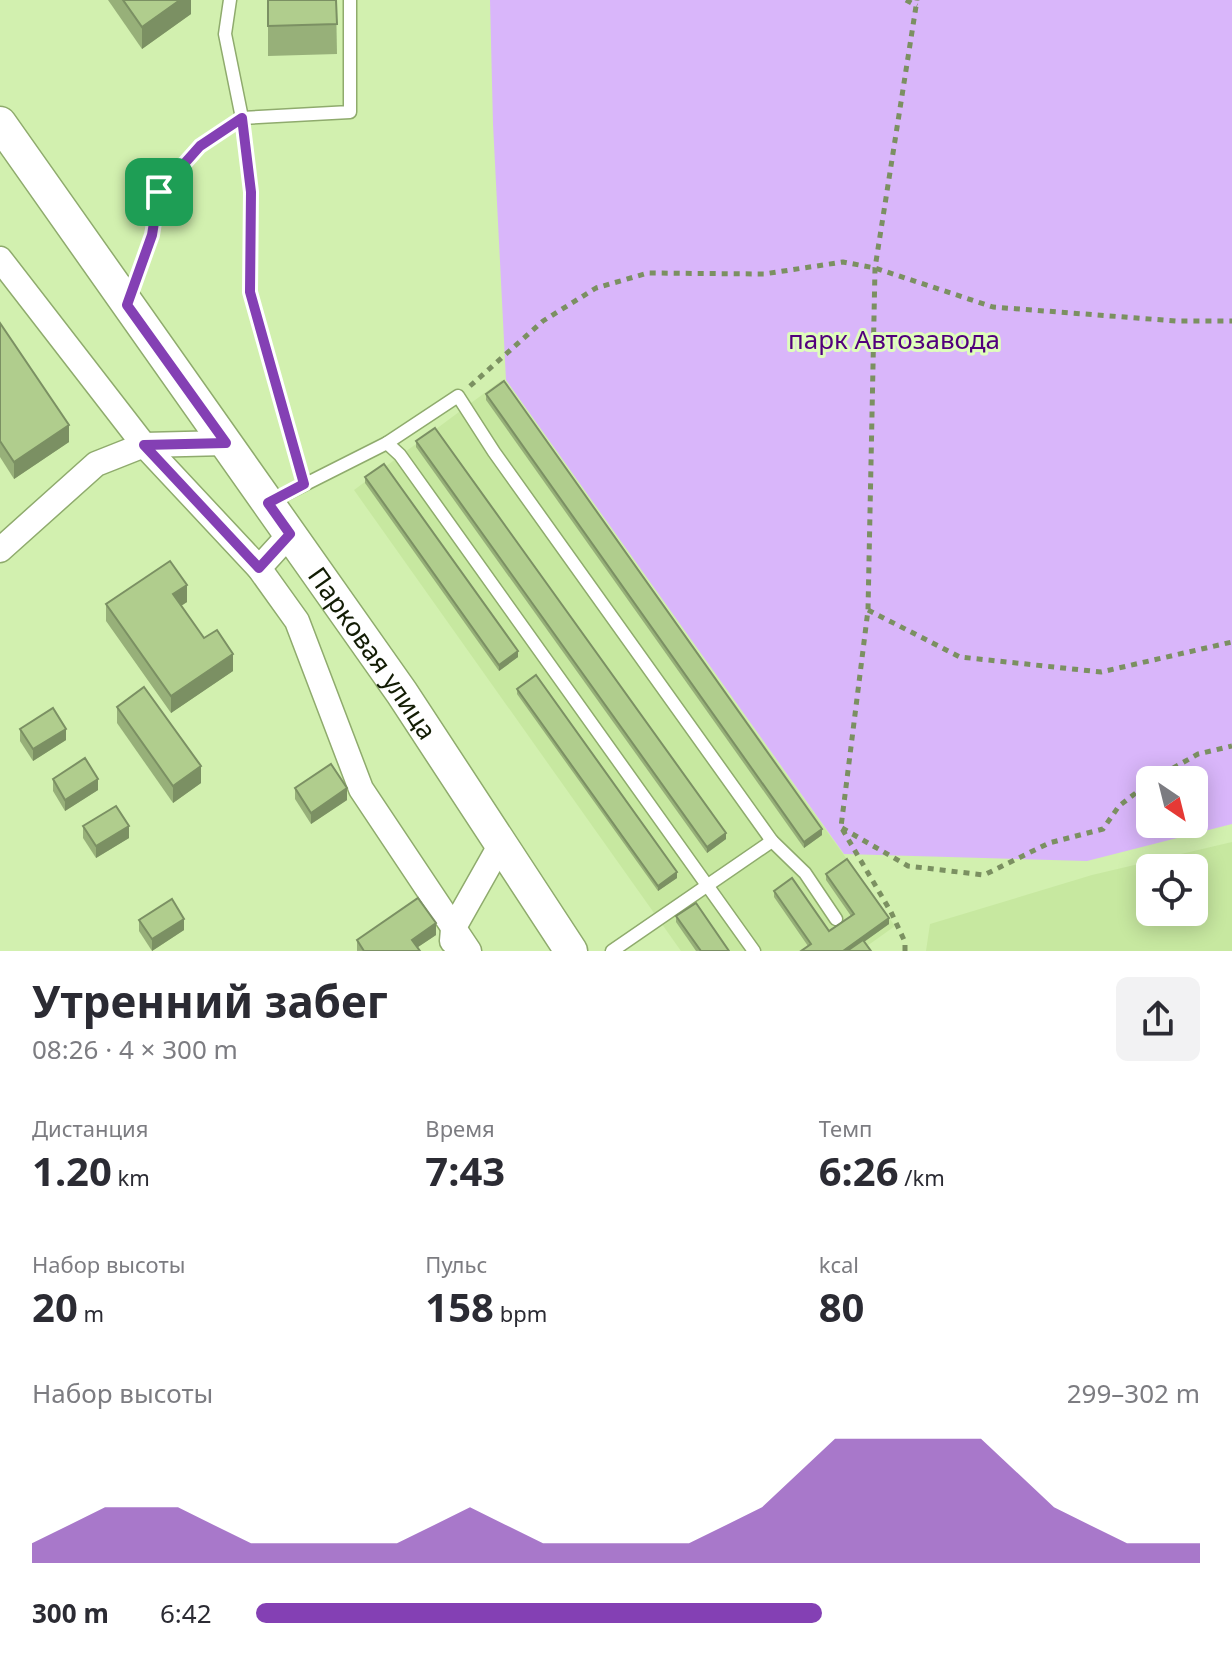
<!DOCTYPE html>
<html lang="ru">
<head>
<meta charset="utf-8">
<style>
  body { margin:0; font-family:"Noto Sans",sans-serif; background:#f2f2f3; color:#2b2b33; height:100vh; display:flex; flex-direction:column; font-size:30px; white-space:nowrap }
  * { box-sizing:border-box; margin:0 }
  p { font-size:26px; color:#7c7c81 }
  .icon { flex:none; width:44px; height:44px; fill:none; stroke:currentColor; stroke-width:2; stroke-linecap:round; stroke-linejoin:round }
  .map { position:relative; height:951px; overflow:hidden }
  .sheet { display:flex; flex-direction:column; background:#fff; flex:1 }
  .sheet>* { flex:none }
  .needle { width:52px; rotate:145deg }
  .buttons { position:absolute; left:1136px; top:766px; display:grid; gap:16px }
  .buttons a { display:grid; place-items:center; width:72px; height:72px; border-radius:12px; background:#fff; box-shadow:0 4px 20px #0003; font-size:40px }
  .pin { position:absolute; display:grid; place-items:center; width:68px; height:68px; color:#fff; margin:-34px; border-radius:16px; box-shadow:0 4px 12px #0006 }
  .round { display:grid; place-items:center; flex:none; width:84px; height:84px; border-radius:12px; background:#f2f2f3 }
  .head { display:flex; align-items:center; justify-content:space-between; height:136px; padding:0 32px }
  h1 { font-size:44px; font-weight:700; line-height:60px }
  .figures { display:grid; grid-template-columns:repeat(3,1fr); gap:12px; height:136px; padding:8px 32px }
  .figures div { display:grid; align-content:center }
  .figures b { font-size:40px; font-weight:700 }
  .figures small { font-size:22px; font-weight:400 }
  .figures p { font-size:22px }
  .chart { height:224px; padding:16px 32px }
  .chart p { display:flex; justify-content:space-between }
  .chart svg { width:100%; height:144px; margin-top:8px; fill:#8440b4; opacity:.7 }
  ul { padding:0 32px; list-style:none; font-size:26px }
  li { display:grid; grid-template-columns:128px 96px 1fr; align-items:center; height:60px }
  li i { height:20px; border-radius:10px; background:#8440b4 }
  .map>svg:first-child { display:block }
</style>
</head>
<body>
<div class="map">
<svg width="1232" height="951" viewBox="0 0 1232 951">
  <rect width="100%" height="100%" fill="#d2f0af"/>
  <g fill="#c7e8a0" fill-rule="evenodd">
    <polygon points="502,380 895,926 860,951 681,951 354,490"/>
    <path d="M1232,842V951H926L930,924L1092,875ZM1150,868H1194V912H1150Z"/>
  </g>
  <path fill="#d9b6fa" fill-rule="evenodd" d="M490,0H1232V824L1087,861L844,854L506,380L493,124ZM1150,780H1194V824H1150Z"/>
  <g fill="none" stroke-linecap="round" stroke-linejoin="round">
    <g stroke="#8fab6d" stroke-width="15">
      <g id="lane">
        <polyline points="230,0 225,34 242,118 350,112 350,0"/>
        <polyline points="387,443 458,396 494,452 772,841 612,951"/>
        <polyline points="268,503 387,443 400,455 754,951"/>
        <polyline points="772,841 805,873 836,919"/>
      </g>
    </g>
    <g stroke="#8fab6d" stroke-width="27">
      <g id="street">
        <polyline points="0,259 144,445 259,568 297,621 361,789 469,951"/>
        <polyline points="0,550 96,464 144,445 226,443"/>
        <polyline points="259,568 290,534"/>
        <polyline points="452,941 453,929 501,844"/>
      </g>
    </g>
    <g stroke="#8fab6d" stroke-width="35">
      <g id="secondary">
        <path id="s1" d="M0,123L402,693L571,951"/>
      </g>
    </g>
    <g stroke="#7b9061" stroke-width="5" stroke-dasharray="6 6" stroke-linecap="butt">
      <polyline points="906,0 917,6"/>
      <polyline points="244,133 251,192 250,292 299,468"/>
      <polyline points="138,274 152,235 159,192 200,146 229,127"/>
      <polyline points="470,386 543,321 596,288 648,273 764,274 843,262 875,268 993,307 1176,321 1232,321"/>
      <polyline points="868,610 960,657 1101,672 1232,642"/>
      <polyline points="1152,780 1198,754 1232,746"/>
      <polyline points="842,828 908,866 984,875 1049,843 1103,829 1119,806 1150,782"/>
      <polyline points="905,951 905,942 891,912 841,827 868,610 875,268 917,0"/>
    </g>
    <use href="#lane" stroke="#fff" stroke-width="12"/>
    <use href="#street" stroke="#fff" stroke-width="24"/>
    <use href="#secondary" stroke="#fff" stroke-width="32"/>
  </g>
  <g fill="#97b079">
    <polygon points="108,0 191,0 191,14 142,49"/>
    <polygon points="268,0 336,0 337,54 268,56"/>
    <polygon points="0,323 69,442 14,479 0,457"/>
    <polygon points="486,394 822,835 804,848 486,400"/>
    <polygon points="416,441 726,839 707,853 416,447"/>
    <polygon points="365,477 518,657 499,671 365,483"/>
    <polygon points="187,602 181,606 204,638 233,671 171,713 106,621 106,604"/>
    <polygon points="517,689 677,878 658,891 517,694"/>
    <polygon points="117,707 201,783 173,803 117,723"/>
    <polygon points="20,729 66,740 33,761 20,741"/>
    <polygon points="53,779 98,790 65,811 53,791"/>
    <polygon points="295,788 347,800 311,824 295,799"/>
    <polygon points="83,826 129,838 96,858 83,838"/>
    <polygon points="826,874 889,924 864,942 808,946 774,897 774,891 829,931 851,916 826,880"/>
    <polygon points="676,916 729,951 696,951 676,922"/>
    <polygon points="139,920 184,930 152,951 139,931"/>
    <polygon points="436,935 418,947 420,951 357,951 357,940"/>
  </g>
  <g fill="#7b9063">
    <polygon points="180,0 191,0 191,14 142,49 142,27"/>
    <polygon points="69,425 69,442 14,479 14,462"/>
    <polygon points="187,585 187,602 173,611 173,594"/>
    <polygon points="518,651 518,657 499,671 499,665"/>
    <polygon points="233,654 233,671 171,713 171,696"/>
    <polygon points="66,729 66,740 33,761 33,749"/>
    <polygon points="201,766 201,783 173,803 173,786"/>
    <polygon points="98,779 98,790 65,811 65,800"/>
    <polygon points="347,788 347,800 311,824 311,813"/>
    <polygon points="129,826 129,838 96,858 96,846"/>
    <polygon points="822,829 822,835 804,848 804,842"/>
    <polygon points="726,833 726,839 707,853 707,847"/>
    <polygon points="677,872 677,878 658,891 658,886"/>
    <polygon points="889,918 889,924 851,951 843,951"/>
    <polygon points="184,919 184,930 152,951 152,939"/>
    <polygon points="436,923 436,935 412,951 412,940"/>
  </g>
  <g fill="#b0cd8d" stroke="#7b9063" stroke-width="2">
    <polygon points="123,0 180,0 142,27"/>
    <polygon points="268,0 336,0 337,24 268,26"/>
    <polygon points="0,323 69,425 14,462 0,441"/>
    <polygon points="504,381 822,829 804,842 486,394"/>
    <polygon points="435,428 726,833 707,847 416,441"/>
    <polygon points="384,464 518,651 499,665 365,477"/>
    <polygon points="170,561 187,585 173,594 204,638 217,630 233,654 171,696 106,604"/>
    <polygon points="536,675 677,872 658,886 517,689"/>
    <polygon points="144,687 201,766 173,786 117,707"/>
    <polygon points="53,708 66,729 33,749 20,729"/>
    <polygon points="85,758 98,779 65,800 53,779"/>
    <polygon points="331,764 347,788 311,813 295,788"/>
    <polygon points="116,806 129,826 96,846 83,826"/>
    <polygon points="847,859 889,918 843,951 801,951 811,944 774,891 792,878 829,931 854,914 826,874"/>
    <polygon points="418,898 436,923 412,940 420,951 364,951 357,940"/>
    <polygon points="172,899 184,919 152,939 139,920"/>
    <polygon points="696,903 729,951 701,951 676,916"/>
    <polygon points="863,940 871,951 847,951"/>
  </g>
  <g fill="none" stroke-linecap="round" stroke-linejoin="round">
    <g stroke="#fff" stroke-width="16">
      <polygon id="route" points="242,118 251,192 250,292 304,484 268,503 290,534 259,568 144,445 226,443 127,305 152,235 159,192 200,146"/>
    </g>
    <use href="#route" stroke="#8440b4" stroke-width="10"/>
  </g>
  <g text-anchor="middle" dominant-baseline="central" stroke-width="6" stroke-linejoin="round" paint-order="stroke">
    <g font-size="26" fill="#52007c" stroke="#dffebc">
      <text x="894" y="339">парк Автозавода</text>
    </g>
    <g font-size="26" fill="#121c04" stroke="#dffebc">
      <text stroke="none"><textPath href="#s1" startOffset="648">Парковая улица</textPath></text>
    </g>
  </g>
</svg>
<div class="buttons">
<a><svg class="needle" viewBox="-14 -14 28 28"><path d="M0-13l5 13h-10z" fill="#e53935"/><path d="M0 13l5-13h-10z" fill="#7c7c81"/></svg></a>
<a><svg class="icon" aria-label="locate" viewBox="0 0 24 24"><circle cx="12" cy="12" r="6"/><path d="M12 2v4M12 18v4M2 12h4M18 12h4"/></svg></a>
</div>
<div class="pin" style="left:159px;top:192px;background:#1e9e55"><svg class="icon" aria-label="arrive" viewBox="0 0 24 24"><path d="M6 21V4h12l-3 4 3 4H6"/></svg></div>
</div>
<section class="sheet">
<div class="head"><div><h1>Утренний забег</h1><p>08:26 · 4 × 300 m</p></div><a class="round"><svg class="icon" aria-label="share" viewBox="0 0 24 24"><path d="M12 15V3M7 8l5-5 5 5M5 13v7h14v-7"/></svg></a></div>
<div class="figures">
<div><p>Дистанция</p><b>1.20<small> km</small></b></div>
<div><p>Время</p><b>7:43</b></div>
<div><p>Темп</p><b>6:26<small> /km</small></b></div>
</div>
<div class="figures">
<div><p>Набор высоты</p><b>20<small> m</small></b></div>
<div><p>Пульс</p><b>158<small> bpm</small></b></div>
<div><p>kcal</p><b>80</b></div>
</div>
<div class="chart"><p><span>Набор высоты</span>299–302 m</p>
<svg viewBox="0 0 160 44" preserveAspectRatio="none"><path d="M0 44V38L10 27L20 27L30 38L40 38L50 38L60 27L70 38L80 38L90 38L100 27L110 6L120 6L130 6L140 27L150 38L160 38V44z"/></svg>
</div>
<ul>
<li><b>300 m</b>6:42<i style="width:60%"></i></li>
</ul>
</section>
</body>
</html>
